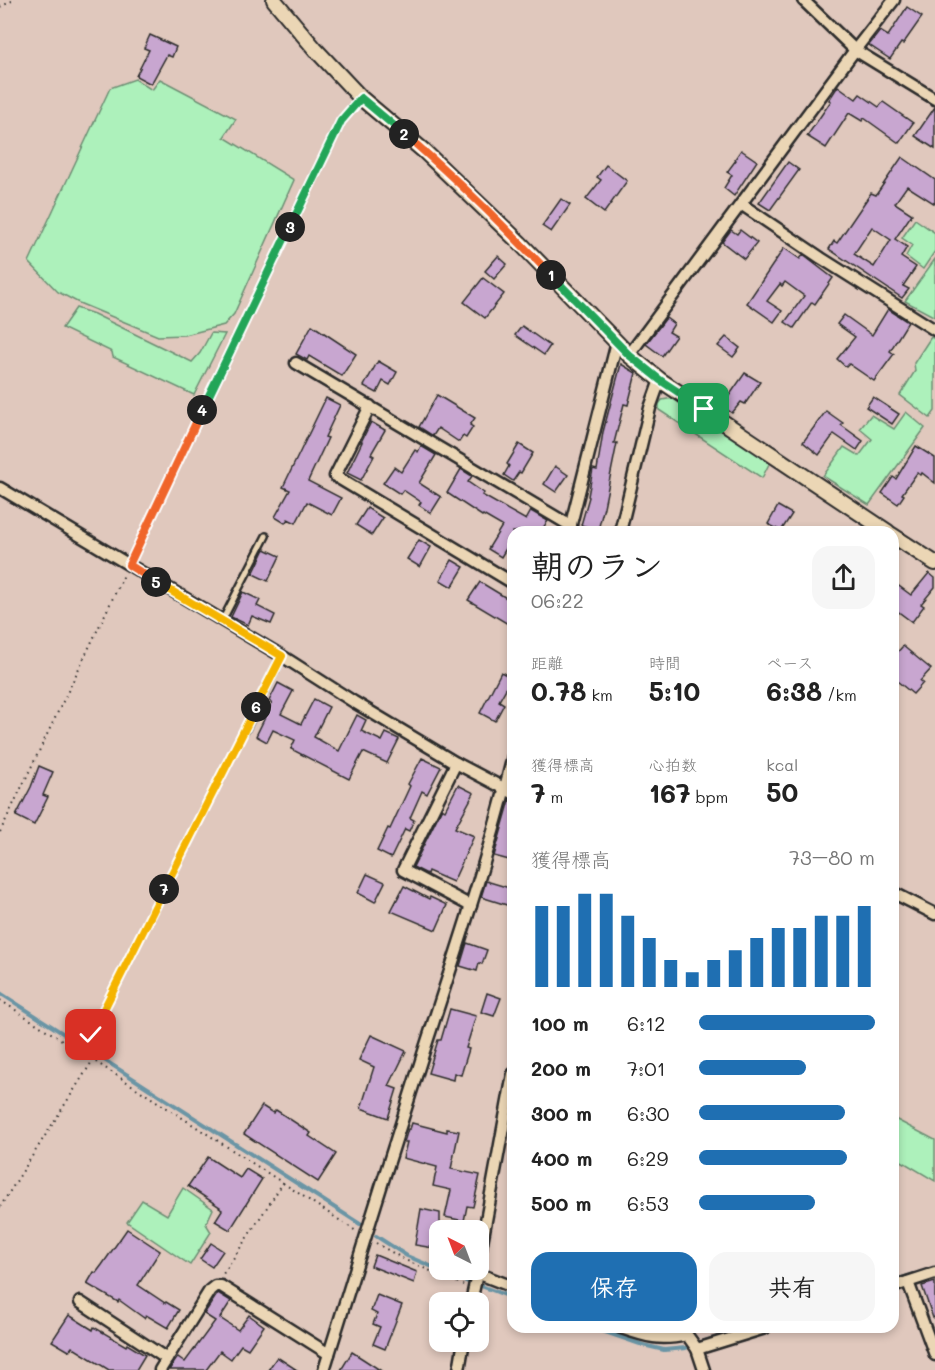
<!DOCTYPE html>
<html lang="ja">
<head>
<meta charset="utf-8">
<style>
  body { margin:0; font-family:Mali,"Klee One",sans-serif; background:#f6f6f6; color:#222; height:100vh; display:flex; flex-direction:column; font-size:22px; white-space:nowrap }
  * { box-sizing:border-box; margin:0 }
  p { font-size:20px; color:#767676 }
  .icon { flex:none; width:33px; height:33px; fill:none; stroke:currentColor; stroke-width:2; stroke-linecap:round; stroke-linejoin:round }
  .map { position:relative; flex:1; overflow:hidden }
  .sheet { position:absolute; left:507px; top:526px; width:392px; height:807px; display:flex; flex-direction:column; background:#fff; border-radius:18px; box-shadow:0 3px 9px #0003 }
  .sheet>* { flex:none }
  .needle { width:39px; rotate:318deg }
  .tools { position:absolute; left:429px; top:1220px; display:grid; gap:12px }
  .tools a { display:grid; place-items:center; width:60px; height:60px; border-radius:12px; background:#fff; box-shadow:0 3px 9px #0003; font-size:30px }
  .pin { position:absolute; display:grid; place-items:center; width:51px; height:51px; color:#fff; margin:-26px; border-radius:12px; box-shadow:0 3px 9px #0006 }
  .km { position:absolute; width:30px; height:30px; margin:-15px; border-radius:50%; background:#222; color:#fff; font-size:16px; line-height:30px; text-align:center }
  .round { display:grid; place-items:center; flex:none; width:63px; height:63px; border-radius:18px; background:#f6f6f6 }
  .summary { display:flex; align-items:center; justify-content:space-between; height:102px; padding:0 24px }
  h1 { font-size:33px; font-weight:800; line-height:45px }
  .metrics { display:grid; grid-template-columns:repeat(3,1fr); gap:9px; height:102px; padding:6px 24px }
  .metrics div { display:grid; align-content:center }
  .metrics b { font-size:26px; font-weight:800 }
  .metrics small { font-size:16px; font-weight:400 }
  .metrics p { font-size:16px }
  .chart { height:168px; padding:12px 24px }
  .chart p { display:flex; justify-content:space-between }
  .chart svg { width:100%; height:108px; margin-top:6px; stroke:#1f6fb2; stroke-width:6 }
  .primary-button { display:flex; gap:12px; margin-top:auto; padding:12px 24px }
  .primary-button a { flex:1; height:69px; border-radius:18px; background:#1f6fb2; color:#fff; font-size:24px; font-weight:800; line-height:69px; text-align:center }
  .primary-button a+a { background:#f6f6f6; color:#222 }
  ul { padding:0 24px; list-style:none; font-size:20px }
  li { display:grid; grid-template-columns:96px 72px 1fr; align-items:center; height:45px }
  li i { height:15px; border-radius:8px; background:#1f6fb2 }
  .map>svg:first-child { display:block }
</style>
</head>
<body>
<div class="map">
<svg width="935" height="1370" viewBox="0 0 935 1370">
  <rect width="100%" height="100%" fill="#e0c8bd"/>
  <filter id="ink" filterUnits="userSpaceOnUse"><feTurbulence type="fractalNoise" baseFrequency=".0167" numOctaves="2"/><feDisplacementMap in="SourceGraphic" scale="12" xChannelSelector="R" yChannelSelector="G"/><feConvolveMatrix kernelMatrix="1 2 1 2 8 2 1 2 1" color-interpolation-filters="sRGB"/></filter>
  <g filter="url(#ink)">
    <g fill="#adf1bb" stroke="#6c8e73" stroke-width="1.5">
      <polygon points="135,79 152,90 160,79 236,119 224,137 294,180 234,314 224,325 185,335 158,336 79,303 58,292 29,262 110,88"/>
      <polygon points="915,219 935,233 935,251 923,269 906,256 912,245 902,238"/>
      <polygon points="935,259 935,317 905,301"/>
      <polygon points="76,308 94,314 192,362 200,353 211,333 225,334 194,395 113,357 112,352 62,328"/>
      <polygon points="931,337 935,339 935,411 930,418 900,395 915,371 914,363"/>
      <polygon points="673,398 770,462 762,478 659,410 659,404 662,400"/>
      <polygon points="906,412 925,428 869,505 823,476 844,447 859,456 872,439 860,429 871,415 894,429"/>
      <polygon points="893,1118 935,1140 935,1181 893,1156"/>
      <polygon points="183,1188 213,1209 206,1224 211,1232 190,1265 127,1222 142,1200 167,1215"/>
    </g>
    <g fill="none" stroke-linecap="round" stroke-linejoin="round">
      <g stroke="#6a95a5" stroke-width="4">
        <polyline points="0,993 360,1224"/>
        <polyline points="376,1236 407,1256 468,1282"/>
        <polyline points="892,1281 915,1274"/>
        <polyline points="481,1286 513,1298"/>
        <polyline points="594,1328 643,1345 664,1350 686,1348"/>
        <polyline points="702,1342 747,1328"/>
      </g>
    </g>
    <g fill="#c8a6d0" stroke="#2b2b2b" stroke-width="1.5" fill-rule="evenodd">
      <polygon points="907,7 922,17 903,44 901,43 890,59 869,45 880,31 888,36"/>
      <polygon points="150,35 176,47 172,57 167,55 151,84 136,76 149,50 144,48"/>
      <polygon points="838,86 856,99 860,94 879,107 883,102 913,123 899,143 864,118 862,121 849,113 826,148 807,136 831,101 829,100"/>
      <polygon points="935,107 935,149 915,136"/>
      <polygon points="741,150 757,161 734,196 724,188 732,175 727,172 736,160 735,159"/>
      <path d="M902,157L935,180V204L907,186L895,203L912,214L895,239L907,247L901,257L916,267L903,286L909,289L902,298L829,249L834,241L837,243L871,193L876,195ZM872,227L891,240L874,267L854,254Z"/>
      <polygon points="788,162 799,170 770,210 759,203"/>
      <polygon points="606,165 627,181 604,213 586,199 601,180 597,177"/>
      <polygon points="561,199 570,205 551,232 542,226"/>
      <polygon points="731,230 737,234 740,230 757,243 744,259 722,242"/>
      <polygon points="784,248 800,259 803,255 833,278 815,304 812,302 794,328 785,322 804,296 785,282 782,286 780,284 767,301 782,311 774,322 747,303"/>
      <polygon points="498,256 507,264 494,279 485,271"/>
      <polygon points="483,278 504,294 485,318 464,302"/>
      <polygon points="888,309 908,322 890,351 894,354 874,381 849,364 846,367 837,359 855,337 837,324 844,315 872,335"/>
      <polygon points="666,318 674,324 669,332 676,336 662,356 646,344"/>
      <polygon points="312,325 356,354 342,376 309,356 307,360 296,354"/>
      <polygon points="522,326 550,346 544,355 515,335"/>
      <polygon points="726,337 740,348 733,357 718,346"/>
      <polygon points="378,361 397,372 390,385 383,381 377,393 364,386"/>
      <polygon points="621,364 636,373 628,405 624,404 614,443 617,443 604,507 598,530 581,525 589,497 588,496 593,469 597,470 603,432"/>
      <polygon points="745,373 760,382 745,404 741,402 732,413 722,406"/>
      <polygon points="437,395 475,418 470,425 473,427 466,438 463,436 459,442 438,428 433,436 419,427"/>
      <polygon points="873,397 899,414 892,424 866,407"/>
      <polygon points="326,398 340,405 325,437 328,438 308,481 341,498 332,515 307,502 296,523 288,519 285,523 275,517 290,490 283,487"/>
      <polygon points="826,411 843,423 841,425 863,441 857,450 834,434 819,455 803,442"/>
      <polygon points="371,422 385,430 371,454 374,456 361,480 347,473 362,442 361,442"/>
      <polygon points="519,444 533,453 521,473 519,472 513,481 504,475 509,466 507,464"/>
      <polygon points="421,446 436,455 419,483 441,497 431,513 419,505 421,502 403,490 400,494 383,483 394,467 401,472 415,450 418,452"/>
      <polygon points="916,446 935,458 935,483 922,473 921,475 917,473 902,494 904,495 898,504 882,493 893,477 896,479"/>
      <polygon points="555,466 568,475 556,492 544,484"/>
      <polygon points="461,469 472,476 468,482 484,493 482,495 526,520 531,511 548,521 540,532 513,532 513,537 501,557 488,549 502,526 483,515 482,516 447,493"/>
      <polygon points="778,506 792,514 781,531 768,524"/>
      <polygon points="367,508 383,518 372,535 356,525"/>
      <polygon points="419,540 431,547 420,567 407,559"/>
      <polygon points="265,549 280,556 268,581 253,574"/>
      <polygon points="452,560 464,567 452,587 440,580"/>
      <polygon points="929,573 935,578 935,587 921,604 924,606 912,622 892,607 892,581 911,595"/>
      <polygon points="480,582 513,602 513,627 468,600"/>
      <polygon points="243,592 260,600 257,606 275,615 271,624 252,616 248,625 231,617"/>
      <polygon points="903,646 931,669 920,681 923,683 913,694 892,677 892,658"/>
      <polygon points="501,672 512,678 499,701 504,704 495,721 480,713"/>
      <polygon points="278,683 293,691 281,714 301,724 314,699 329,707 314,737 339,751 357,715 366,720 361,731 382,741 386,733 399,739 387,763 363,752 349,779 291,749 295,740 273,730 267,742 256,736 272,703 269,701"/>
      <polygon points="422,758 441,767 427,794 422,791 410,818 414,820 409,831 405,829 391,858 377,851 388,828 390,829 410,786 408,784"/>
      <polygon points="39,766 53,772 43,795 48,797 34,825 16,816 31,787"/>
      <polygon points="458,785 474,793 455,828 474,836 453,882 428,871 427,874 413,867 442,808 445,810"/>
      <polygon points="510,800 513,800 513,861 494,856"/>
      <polygon points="367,874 385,882 375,902 358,893"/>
      <polygon points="486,881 513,889 513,895 510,906 481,897"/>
      <polygon points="404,886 429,899 430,897 447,905 436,930 391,911"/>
      <polygon points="467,943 487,950 482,964 479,963 477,971 460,966"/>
      <polygon points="487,993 501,998 494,1016 481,1012"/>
      <polygon points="450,1009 476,1016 466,1048 469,1049 461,1075 454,1073 453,1080 428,1073 438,1040 441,1040"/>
      <polygon points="371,1035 406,1051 389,1086 397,1089 388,1118 361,1108 374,1067 359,1060"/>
      <polygon points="262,1106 273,1113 276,1110 311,1133 309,1136 336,1154 318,1182 244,1134"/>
      <polygon points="412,1123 447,1132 447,1129 459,1131 451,1169 480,1175 473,1207 467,1206 464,1221 445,1217 451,1190 433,1186 437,1167 403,1158 407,1142 404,1142 408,1129 410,1129"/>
      <polygon points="208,1157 240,1178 246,1169 262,1179 230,1230 215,1221 222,1210 219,1208 220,1207 188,1186"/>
      <polygon points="421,1209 440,1213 440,1249 415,1245"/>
      <polygon points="127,1229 160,1251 138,1285 165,1303 166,1302 179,1310 168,1328 146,1315 144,1318 119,1300 118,1302 87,1284 94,1272 96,1273 102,1265"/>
      <polygon points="211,1243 223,1251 212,1267 200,1259"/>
      <polygon points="375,1255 417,1272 414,1283 371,1266"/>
      <polygon points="935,1282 935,1317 933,1318 922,1286"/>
      <polygon points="218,1293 231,1301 220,1318 238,1330 249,1315 264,1326 248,1349 241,1345 231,1359 220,1351 206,1370 169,1370 178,1357 185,1362 215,1321 204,1314"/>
      <polygon points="377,1295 402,1305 385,1349 373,1344 380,1327 373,1324 377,1314 371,1311"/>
      <polygon points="69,1315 93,1330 94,1327 126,1346 127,1344 145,1355 136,1370 109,1370 72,1347 69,1351 52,1341"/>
      <polygon points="352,1352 363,1359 380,1370 341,1370"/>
      <polygon points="277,1357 297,1370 268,1370"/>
    </g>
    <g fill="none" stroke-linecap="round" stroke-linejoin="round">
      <g stroke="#2b2b2b" stroke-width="10">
        <g id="service">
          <polyline points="222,621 266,536"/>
          <polyline points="245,731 282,656"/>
        </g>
      </g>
      <g stroke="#2b2b2b" stroke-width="15">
        <g id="minor">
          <polyline points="803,0 855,50 935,99"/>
          <polyline points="741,204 821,258 935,330"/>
          <polyline points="629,355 855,50 894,0"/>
          <polyline points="296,363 571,526"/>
          <polyline points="370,406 335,476 513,583"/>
          <polyline points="0,488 282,656 354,702 456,763 513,793"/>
          <polyline points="569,532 617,342"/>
          <polyline points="620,532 650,408 660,380"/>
          <polyline points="456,763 403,870 471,906"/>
          <polyline points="892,892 935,914"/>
          <polyline points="478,1264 513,1074"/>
          <polyline points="477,1273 513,1287"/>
          <polyline points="908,1282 935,1355"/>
          <polyline points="892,1287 935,1273"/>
          <polyline points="80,1302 167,1359"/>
          <polyline points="471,1302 478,1269"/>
          <path d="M621,1328C647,1337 660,1341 687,1335L697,1349L704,1370"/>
          <polyline points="697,1349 765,1328"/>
          <polyline points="160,1370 210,1290 215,1286 221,1286 329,1354"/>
          <path d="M324,1370C357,1263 391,1155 425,1048C456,952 489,855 513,756"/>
          <polyline points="459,1370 464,1341"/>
        </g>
      </g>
      <g stroke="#2b2b2b" stroke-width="18">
        <g id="tertiary">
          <polyline points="274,0 315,49 361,98 424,151 520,243 629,355 660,380 888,532"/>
          <polyline points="892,535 935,563"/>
        </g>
      </g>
      <g stroke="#2b2b2b" stroke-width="2" stroke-dasharray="1.5 4.5" stroke-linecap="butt">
        <polyline points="0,7 14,0"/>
        <polyline points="134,554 335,134 341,121 353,107"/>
        <polyline points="0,832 124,575"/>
        <polyline points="0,1000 283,1183 223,1274"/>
        <polyline points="91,1035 241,739"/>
        <polyline points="283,1183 356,1231"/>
        <polyline points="0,1207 93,1060"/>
        <polyline points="376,1243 405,1260 463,1285"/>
      </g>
      <use href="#service" stroke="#ebd6b5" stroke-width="5"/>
      <use href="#minor" stroke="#ebd6b5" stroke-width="10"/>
      <use href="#tertiary" stroke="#ebd6b5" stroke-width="14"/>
    </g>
  </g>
  <g fill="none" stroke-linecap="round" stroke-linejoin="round" filter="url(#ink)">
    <g stroke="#fff" stroke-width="12">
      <polyline id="split-1" points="551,275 629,355 660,380 704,409"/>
    </g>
    <g stroke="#fff" stroke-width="12">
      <path id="split-2" d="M404,134C456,178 504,226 551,275"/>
    </g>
    <g stroke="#fff" stroke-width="12">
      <polyline id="split-3" points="290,227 341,121 361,98 404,134"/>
    </g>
    <g stroke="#fff" stroke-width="12">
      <polyline id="split-4" points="202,410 290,227"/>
    </g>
    <g stroke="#fff" stroke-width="12">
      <polyline id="split-5" points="156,582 129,565 202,410"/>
    </g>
    <g stroke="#fff" stroke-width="12">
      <polyline id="split-6" points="156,582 282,656 256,707"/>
    </g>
    <g stroke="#fff" stroke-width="12">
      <polyline id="split-7" points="164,889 256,707"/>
    </g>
    <g stroke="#fff" stroke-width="12">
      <polyline id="split-8" points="91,1035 164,889"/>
    </g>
    <use href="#split-1" stroke="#22a559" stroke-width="8"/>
    <use href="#split-2" stroke="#f0652b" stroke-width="8"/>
    <use href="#split-3" stroke="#22a559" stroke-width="8"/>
    <use href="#split-4" stroke="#22a559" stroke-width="8"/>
    <use href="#split-5" stroke="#f0652b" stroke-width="8"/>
    <use href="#split-6" stroke="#f5b400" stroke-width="8"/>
    <use href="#split-7" stroke="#f5b400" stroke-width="8"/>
    <use href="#split-8" stroke="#f5b400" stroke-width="8"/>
  </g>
</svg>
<div class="tools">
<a><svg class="needle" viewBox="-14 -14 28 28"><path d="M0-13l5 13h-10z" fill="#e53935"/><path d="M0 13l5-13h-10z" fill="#767676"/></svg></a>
<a><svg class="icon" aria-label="locate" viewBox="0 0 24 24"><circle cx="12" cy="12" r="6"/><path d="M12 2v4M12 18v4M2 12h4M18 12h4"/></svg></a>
</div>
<div class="pin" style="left:704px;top:409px;background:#1e9e55"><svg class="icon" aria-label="arrive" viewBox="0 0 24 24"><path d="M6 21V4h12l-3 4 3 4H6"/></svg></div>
<div class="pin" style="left:91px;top:1035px;background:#d93025"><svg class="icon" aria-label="check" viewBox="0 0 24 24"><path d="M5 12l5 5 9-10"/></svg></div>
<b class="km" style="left:551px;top:275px">1</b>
<b class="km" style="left:404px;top:134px">2</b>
<b class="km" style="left:290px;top:227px">3</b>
<b class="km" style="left:202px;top:410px">4</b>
<b class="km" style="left:156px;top:582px">5</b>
<b class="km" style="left:256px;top:707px">6</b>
<b class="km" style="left:164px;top:889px">7</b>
<section class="sheet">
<div class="summary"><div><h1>朝のラン</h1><p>06:22</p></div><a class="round"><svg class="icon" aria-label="share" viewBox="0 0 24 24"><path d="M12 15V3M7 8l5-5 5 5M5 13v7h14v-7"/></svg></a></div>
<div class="metrics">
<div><p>距離</p><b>0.78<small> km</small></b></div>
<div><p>時間</p><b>5:10</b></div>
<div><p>ペース</p><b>6:38<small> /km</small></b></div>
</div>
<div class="metrics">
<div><p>獲得標高</p><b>7<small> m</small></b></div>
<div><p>心拍数</p><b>167<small> bpm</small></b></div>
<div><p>kcal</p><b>50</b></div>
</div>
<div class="chart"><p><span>獲得標高</span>73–80 m</p>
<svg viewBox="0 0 160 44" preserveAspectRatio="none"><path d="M5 44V11M15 44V11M25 44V6M35 44V6M45 44V15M55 44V24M65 44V33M75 44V38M85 44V33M95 44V29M105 44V24M115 44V20M125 44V20M135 44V15M145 44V15M155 44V11"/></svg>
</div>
<ul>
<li><b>100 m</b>6:12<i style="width:100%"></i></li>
<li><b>200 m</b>7:01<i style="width:61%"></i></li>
<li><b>300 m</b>6:30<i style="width:83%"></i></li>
<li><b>400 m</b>6:29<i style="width:84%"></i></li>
<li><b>500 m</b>6:53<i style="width:66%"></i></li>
</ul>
<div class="primary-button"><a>保存</a><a>共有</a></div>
</section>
</div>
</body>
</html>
